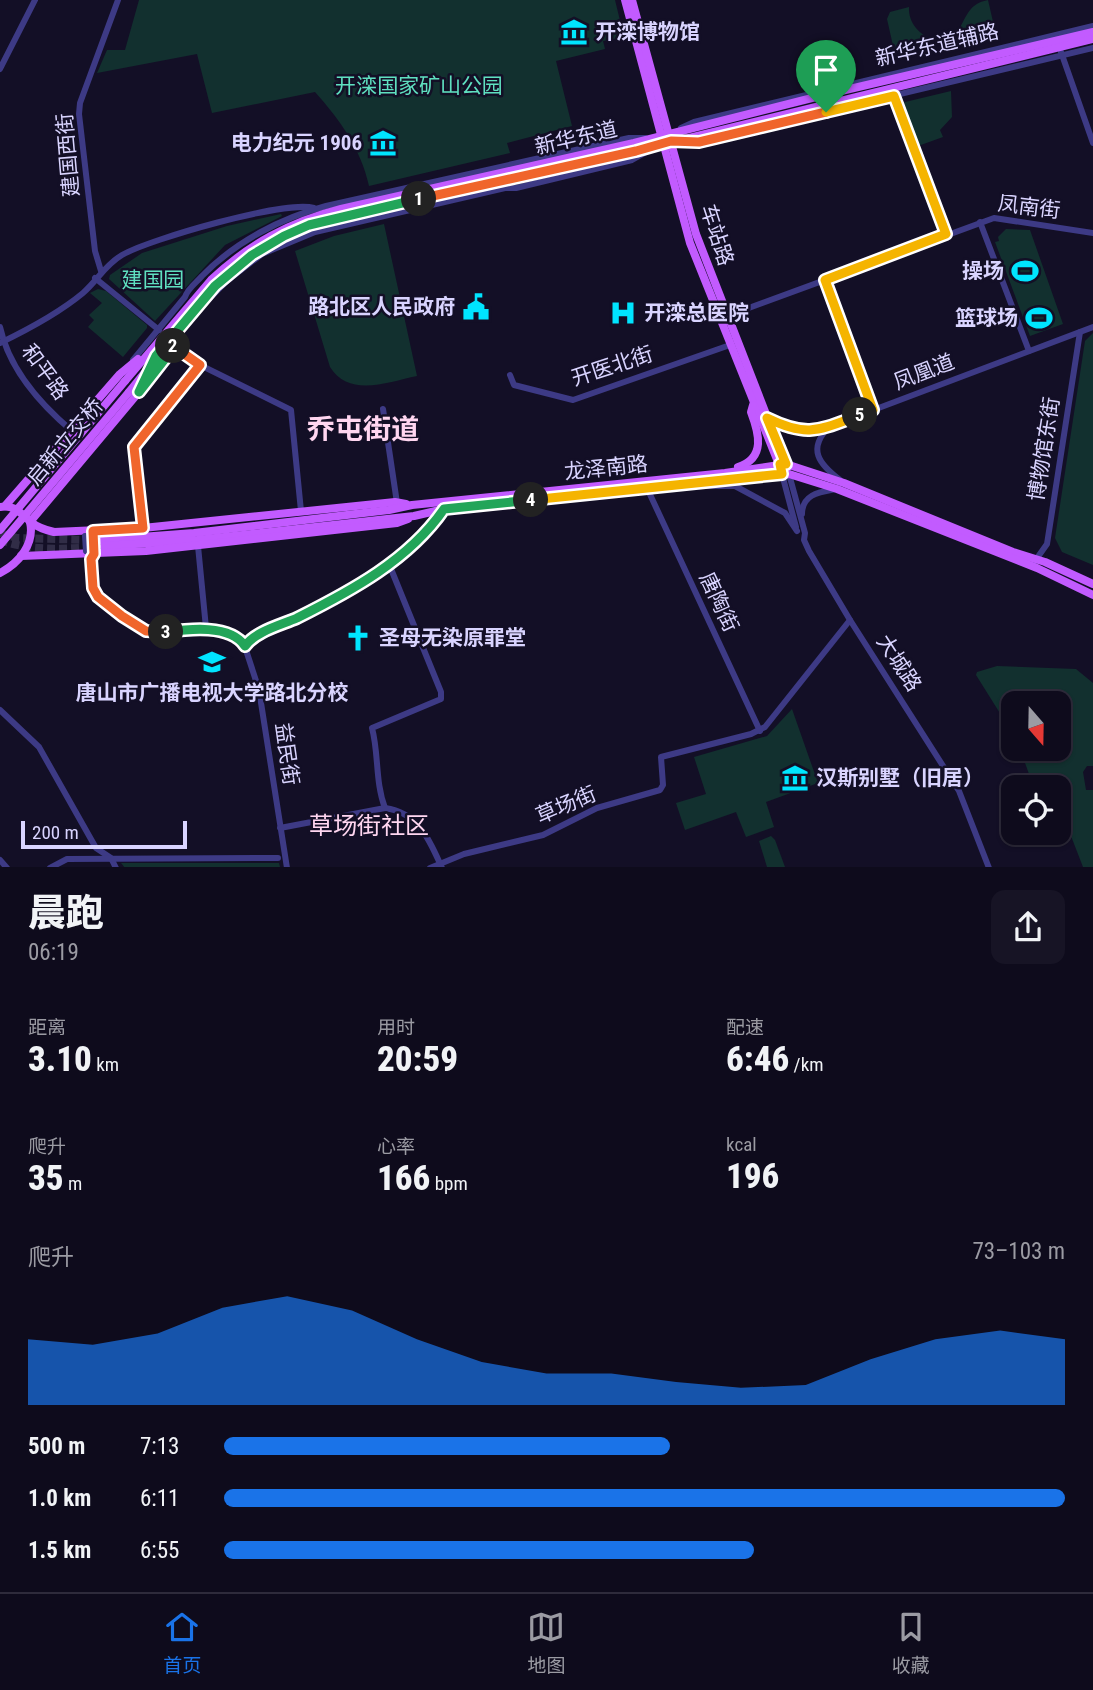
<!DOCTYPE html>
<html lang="zh">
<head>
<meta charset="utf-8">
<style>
  body { margin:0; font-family:"Roboto Condensed","Noto Sans SC",sans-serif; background:#171425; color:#f1f3f6; height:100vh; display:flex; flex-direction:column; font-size:26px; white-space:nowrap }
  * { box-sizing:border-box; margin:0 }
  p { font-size:23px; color:#9b9ba3 }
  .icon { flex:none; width:38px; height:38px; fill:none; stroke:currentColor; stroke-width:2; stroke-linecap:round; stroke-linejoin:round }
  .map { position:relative; height:867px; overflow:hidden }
  .panel { display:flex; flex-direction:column; background:#0e0b1c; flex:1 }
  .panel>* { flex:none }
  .needle { width:46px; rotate:160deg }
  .controls { position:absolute; left:1001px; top:691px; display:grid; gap:14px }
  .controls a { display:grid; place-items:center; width:70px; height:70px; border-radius:14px; background:#0e0b1c; box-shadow:0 2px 5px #0004,0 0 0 2px #2e2b3b; font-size:35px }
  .scale { position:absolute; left:21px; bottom:18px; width:166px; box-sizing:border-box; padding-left:7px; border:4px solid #d9d4ff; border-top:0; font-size:19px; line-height:24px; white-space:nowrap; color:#d9d4ff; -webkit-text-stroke:5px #130f26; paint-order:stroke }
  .pin { position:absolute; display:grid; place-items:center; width:60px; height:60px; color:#fff; margin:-72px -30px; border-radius:50% 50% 50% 0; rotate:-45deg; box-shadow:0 0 7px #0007 }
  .pin .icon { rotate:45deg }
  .km { position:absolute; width:35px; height:35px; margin:-18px; border-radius:50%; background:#222; color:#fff; font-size:19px; line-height:35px; text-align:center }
  .round { display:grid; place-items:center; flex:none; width:74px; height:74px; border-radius:14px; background:#171425 }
  .overview { display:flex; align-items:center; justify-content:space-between; height:119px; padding:0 28px }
  h1 { font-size:38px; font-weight:800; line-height:52px }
  .stats { display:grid; grid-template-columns:repeat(3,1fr); gap:10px; height:119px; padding:7px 28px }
  .stats div { display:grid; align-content:center }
  .stats b { font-size:35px; font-weight:800 }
  .stats small { font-size:19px; font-weight:400 }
  .stats p { font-size:19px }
  .chart { height:196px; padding:14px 28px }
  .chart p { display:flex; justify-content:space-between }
  .chart svg { width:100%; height:126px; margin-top:7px; fill:#1a73e8; opacity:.7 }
  ul { padding:0 28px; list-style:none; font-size:23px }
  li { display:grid; grid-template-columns:112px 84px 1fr; align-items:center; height:52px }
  li i { height:18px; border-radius:9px; background:#1a73e8 }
  .tab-bar { display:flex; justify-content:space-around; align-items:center; height:98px; border-top:2px solid #2e2b3b; background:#0e0b1c; font-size:19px; color:#9b9ba3 }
  .tab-bar a { display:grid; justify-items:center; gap:4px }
  .tab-bar .selected { color:#1a73e8 }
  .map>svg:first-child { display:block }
</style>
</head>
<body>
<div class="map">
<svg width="1093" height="868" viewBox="0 0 1093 868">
  <rect width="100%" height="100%" fill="#130f26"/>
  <g fill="#12302f">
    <path d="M139,0H615L624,37L603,41L605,49L556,61L572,126L507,143L510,153L369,186C361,149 340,120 315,92L212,113L197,54L97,73L107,50H125Z"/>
    <path d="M988,0L994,26L955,36C966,21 966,4 988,0Z"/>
    <path d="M909,7C908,23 920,36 935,40L894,50L887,19L890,12Z"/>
    <polygon points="951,91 952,117 940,130 943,137 918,146 901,103"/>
    <polygon points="281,214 282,216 225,245 155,321 109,279 110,275 142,253 227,226"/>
    <path d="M384,224L417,376C388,382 349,398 330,367L295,251L334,236Z"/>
    <polygon points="1006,229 1030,230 1063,324 1030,336 995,242 999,241 998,237"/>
    <polygon points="98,289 106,291 147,325 147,328 123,357 88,327 94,320 89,315 102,303 90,293"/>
    <polygon points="1093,333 1093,565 1062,552 1055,538 1085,341"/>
    <polygon points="997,666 1076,669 1093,683 1093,766 1087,766 1083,772 1086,790 1093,790 1093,867 1083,867 1059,805 1059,788 1041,787 1029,774 1020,749 1059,749 1059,704 1013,704 1013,734 976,675 977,672"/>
    <polygon points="792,709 818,783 766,802 774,827 746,837 736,812 685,830 676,803 706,794 694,757 767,736"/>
    <polygon points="771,836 775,840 785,867 767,867 759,841"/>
    <polygon points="121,863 279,863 280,867 125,868"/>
  </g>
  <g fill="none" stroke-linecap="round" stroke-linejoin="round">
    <g stroke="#312d47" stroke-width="8" stroke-dasharray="8 4" stroke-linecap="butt">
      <polyline points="0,533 17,538 91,540"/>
      <path d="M0,540C32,552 70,549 104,546"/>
    </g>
    <g stroke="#3d3a85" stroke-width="6">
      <polyline points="1061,52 1093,143"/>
      <polyline points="0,69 35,0"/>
      <polyline points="894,96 946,234"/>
      <polyline points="681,128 694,122 1093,26"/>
      <polyline points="683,142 699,142 1093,48"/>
      <polyline points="980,222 1029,351"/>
      <polyline points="101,271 95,251 79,114 80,103 118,0"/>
      <polyline points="95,278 159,330"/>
      <polyline points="825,280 873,410"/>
      <polyline points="207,301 228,280 262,254 315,232 505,188 516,188 632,160 650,150"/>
      <polyline points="727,316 994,218 1093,233"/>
      <path d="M0,327C9,369 40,404 72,431"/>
      <path d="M0,343C29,329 59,313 83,293C97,281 105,265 122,255C150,239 285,200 314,208"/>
      <polyline points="171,344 200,365 291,410 301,511"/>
      <path d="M133,360L185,297C188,288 196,283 202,276C235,242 281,218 326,206L629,138H645"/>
      <polyline points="510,375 514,385 573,400 730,345"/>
      <polyline points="147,382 168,355 176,340"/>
      <polyline points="383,409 397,503"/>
      <polyline points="767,418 802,432 831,426 1093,327"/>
      <path d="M829,427C807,449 819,464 840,480"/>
      <polyline points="782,474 796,527"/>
      <polyline points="789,474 805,533 804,540 809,551 850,620 959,791 989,868"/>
      <polyline points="693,486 735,486 785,513 797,531"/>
      <polyline points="647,488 760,731"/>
      <path d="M802,514C802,494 820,492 836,489"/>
      <polyline points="143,528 134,447 200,365"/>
      <polyline points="198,546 206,628"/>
      <polyline points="86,551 91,559 95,592 98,597 122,616 152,633 206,628 238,638 245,647 259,690 287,868"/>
      <polyline points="1035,561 1047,544 1080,332"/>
      <path d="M245,647L254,638C322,604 399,574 444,509"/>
      <polyline points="0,710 39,747 96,848 111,858 116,868"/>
      <path d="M385,808C375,782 379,754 372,728L441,699V692L389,564"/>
      <path d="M280,828L385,808C419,813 429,839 442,868"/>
      <polyline points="0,860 7,868"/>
      <polyline points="50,868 67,859 278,858"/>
      <polyline points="430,868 464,854 543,835 597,808 660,790 663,785 661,757 751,734 765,727 850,620"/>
    </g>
    <g stroke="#c25bff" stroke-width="8">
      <polyline points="625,0 690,243 780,467"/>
      <polyline points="632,0 696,234 787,468"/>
      <path d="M125,381L211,280C249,244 290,222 341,209L634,143L824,95L1093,32"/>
      <polyline points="129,392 215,286 236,266 284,236 337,217 636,151 1093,39"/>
      <path d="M738,467C766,458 759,433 751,412L753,405"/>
      <polyline points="5,506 120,374 138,359"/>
      <path d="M0,507C15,504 21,514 31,522C38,528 46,530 54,532L143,528L395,502L406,504"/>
      <polyline points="30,522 139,392 147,375"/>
      <polyline points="101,540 194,533 389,510 412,505 725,473 786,464 844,483 1013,552 1045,562 1093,584"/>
      <polyline points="104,546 197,540 414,516 444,509 789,474 837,489 1037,568 1093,595"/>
      <polyline points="21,556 146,551 397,523 408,519"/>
      <path d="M0,573C19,563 35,544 30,522"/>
    </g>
    <g stroke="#3d3a85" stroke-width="6">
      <polyline points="93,535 94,551"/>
      <polyline points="85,536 86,551"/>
    </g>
    <g stroke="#c25bff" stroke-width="8">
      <polyline points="0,530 125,381"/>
      <polyline points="0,545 129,392"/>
    </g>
  </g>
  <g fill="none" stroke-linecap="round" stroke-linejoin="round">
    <g stroke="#fff" stroke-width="14">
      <polyline id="split-1" points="419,199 636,151 671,141 699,142 826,112"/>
    </g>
    <g stroke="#fff" stroke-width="14">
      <polyline id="split-2" points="173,346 172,345 168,355 139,392 156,356 215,286 252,255 284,236 309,225 419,199"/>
    </g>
    <g stroke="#fff" stroke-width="14">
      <polyline id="split-3" points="166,632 146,631 122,616 98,597 93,588 91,559 94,554 93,531 143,528 134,447 200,365 173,346"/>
    </g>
    <g stroke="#fff" stroke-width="14">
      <path id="split-4" d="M166,632C189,629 230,624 245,646C256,631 281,625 297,618C351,591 409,560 444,509L531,500"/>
    </g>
    <g stroke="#fff" stroke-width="14">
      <path id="split-5" d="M531,500L782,474L780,464H786L767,418C808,438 819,430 860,415"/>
    </g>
    <g stroke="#fff" stroke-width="14">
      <polyline id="split-6" points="826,112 894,96 946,234 825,280 873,410 860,415"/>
    </g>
    <use href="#split-1" stroke="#f0652b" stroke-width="9"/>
    <use href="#split-2" stroke="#22a559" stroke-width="9"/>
    <use href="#split-3" stroke="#f0652b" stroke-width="9"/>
    <use href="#split-4" stroke="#22a559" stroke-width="9"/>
    <use href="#split-5" stroke="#f5b400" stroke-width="9"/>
    <use href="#split-6" stroke="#f5b400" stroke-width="9"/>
  </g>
  <defs>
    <g id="museum-bare" transform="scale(2.1)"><path d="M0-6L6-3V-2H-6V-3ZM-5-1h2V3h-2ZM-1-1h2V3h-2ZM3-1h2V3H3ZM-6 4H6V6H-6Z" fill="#00e5ff" stroke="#130f26" stroke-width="2.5" paint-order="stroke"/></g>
    <g id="stadium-bare" transform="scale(2.1)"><path d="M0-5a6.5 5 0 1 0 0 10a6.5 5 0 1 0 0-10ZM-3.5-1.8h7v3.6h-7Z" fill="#00e5ff" stroke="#130f26" stroke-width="2.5" paint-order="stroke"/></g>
    <g id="civic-bare" transform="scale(2.1)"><path d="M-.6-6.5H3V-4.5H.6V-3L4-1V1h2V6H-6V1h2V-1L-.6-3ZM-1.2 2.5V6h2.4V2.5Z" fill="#00e5ff" stroke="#130f26" stroke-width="2.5" paint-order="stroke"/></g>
    <g id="hospital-bare" transform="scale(2.1)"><path d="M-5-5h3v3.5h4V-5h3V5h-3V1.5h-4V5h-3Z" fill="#00e5ff" stroke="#130f26" stroke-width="2.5" paint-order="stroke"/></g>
    <g id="church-bare" transform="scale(2.1)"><path d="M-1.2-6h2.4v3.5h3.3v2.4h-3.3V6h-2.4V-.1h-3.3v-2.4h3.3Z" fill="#00e5ff" stroke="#130f26" stroke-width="2.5" paint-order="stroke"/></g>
    <g id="university-bare" transform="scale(2.1)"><path d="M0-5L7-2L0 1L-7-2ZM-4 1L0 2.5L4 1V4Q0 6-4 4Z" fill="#00e5ff" stroke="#130f26" stroke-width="2.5" paint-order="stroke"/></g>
  </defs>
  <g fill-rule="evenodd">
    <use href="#museum-bare" x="574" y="32"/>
    <use href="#museum-bare" x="383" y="143"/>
    <use href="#stadium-bare" x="1025" y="271"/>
    <use href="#civic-bare" x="476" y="307"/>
    <use href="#hospital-bare" x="623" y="313"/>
    <use href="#stadium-bare" x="1039" y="318"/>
    <use href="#church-bare" x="358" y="638"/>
    <use href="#university-bare" x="212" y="662"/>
    <use href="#museum-bare" x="795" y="778"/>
  </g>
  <g text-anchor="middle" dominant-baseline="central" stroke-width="5" stroke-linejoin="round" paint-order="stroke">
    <g font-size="21" font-weight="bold" fill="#d9d4ff" stroke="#130f26" text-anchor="start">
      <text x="595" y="32">开滦博物馆</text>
      <text x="362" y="143" text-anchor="end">电力纪元 1906</text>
      <text x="1004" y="271" text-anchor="end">操场</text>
      <text x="455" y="307" text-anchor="end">路北区人民政府</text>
      <text x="644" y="313">开滦总医院</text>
      <text x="1018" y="318" text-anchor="end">篮球场</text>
      <text x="379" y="638">圣母无染原罪堂</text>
      <text x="212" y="693" text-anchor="middle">唐山市广播电视大学路北分校</text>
      <text x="816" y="778">汉斯别墅（旧居）</text>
    </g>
    <g font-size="21" fill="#d9d4ff" stroke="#130f26">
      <text transform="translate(937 45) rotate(-13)">新华东道辅路</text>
      <text transform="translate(576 138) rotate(-13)">新华东道</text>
      <text transform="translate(68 155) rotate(-95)">建国西街</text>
      <text transform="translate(1029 207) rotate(7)">凤南街</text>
      <text transform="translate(717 235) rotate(72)">车站路</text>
      <text transform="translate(612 366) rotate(-18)">开医北街</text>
      <text transform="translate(45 372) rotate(54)">和平路</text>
      <text transform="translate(924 372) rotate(-21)">凤凰道</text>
      <text transform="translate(65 442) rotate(-50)">启新立交桥</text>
      <text transform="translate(1044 449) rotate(-81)">博物馆东街</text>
      <text transform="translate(606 468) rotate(-6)">龙泽南路</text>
      <text transform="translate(719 602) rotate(65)">唐陶街</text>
      <text transform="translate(899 663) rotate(57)">大城路</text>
      <text transform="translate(287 754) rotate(82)">益民街</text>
      <text transform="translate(566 805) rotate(-23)">草场街</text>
    </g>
    <g font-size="21" fill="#5fe0c0" stroke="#130f26">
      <text x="419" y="86">开滦国家矿山公园</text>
      <text x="153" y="280">建国园</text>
    </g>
    <g font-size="24" fill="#ffd6f0" stroke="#130f26">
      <text x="369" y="826">草场街社区</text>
    </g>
    <g font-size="28" font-weight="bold" fill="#ffd6f0" stroke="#130f26">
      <text x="363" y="429">乔屯街道</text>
    </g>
  </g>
</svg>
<div class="controls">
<a><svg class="needle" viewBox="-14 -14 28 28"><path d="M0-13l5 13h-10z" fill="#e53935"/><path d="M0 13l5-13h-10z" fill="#9b9ba3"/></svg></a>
<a><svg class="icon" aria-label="locate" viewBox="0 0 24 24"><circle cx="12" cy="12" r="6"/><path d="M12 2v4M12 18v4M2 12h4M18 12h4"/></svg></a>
</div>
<div class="scale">200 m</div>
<div class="pin" style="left:826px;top:112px;background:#1e9e55"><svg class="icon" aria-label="arrive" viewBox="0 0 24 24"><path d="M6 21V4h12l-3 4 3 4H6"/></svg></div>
<b class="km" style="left:419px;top:199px">1</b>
<b class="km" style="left:173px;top:346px">2</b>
<b class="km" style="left:166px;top:632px">3</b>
<b class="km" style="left:531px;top:500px">4</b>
<b class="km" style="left:860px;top:415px">5</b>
</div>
<section class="panel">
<div class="overview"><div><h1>晨跑</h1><p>06:19</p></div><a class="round"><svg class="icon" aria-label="share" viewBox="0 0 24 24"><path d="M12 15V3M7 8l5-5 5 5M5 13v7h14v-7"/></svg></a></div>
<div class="stats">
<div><p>距离</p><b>3.10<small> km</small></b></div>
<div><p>用时</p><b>20:59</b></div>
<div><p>配速</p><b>6:46<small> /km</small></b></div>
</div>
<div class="stats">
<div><p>爬升</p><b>35<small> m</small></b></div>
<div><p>心率</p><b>166<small> bpm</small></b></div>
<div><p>kcal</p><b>196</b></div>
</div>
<div class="chart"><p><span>爬升</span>73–103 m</p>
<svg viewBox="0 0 160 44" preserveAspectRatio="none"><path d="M0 44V21L10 23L20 19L30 10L40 6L50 11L60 21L70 29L80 33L90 33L100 36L110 38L120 37L130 28L140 21L150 18L160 21V44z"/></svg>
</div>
<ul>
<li><b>500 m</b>7:13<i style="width:53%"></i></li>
<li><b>1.0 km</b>6:11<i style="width:100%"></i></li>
<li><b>1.5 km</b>6:55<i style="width:63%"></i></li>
</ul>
</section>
<nav class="tab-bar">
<a class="selected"><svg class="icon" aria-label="home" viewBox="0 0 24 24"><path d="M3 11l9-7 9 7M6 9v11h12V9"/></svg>首页</a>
<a><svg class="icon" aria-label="map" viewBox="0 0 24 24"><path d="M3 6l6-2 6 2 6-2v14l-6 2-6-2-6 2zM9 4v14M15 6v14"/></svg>地图</a>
<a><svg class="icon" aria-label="saved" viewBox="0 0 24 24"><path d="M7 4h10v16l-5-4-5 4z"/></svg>收藏</a>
</nav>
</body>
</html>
